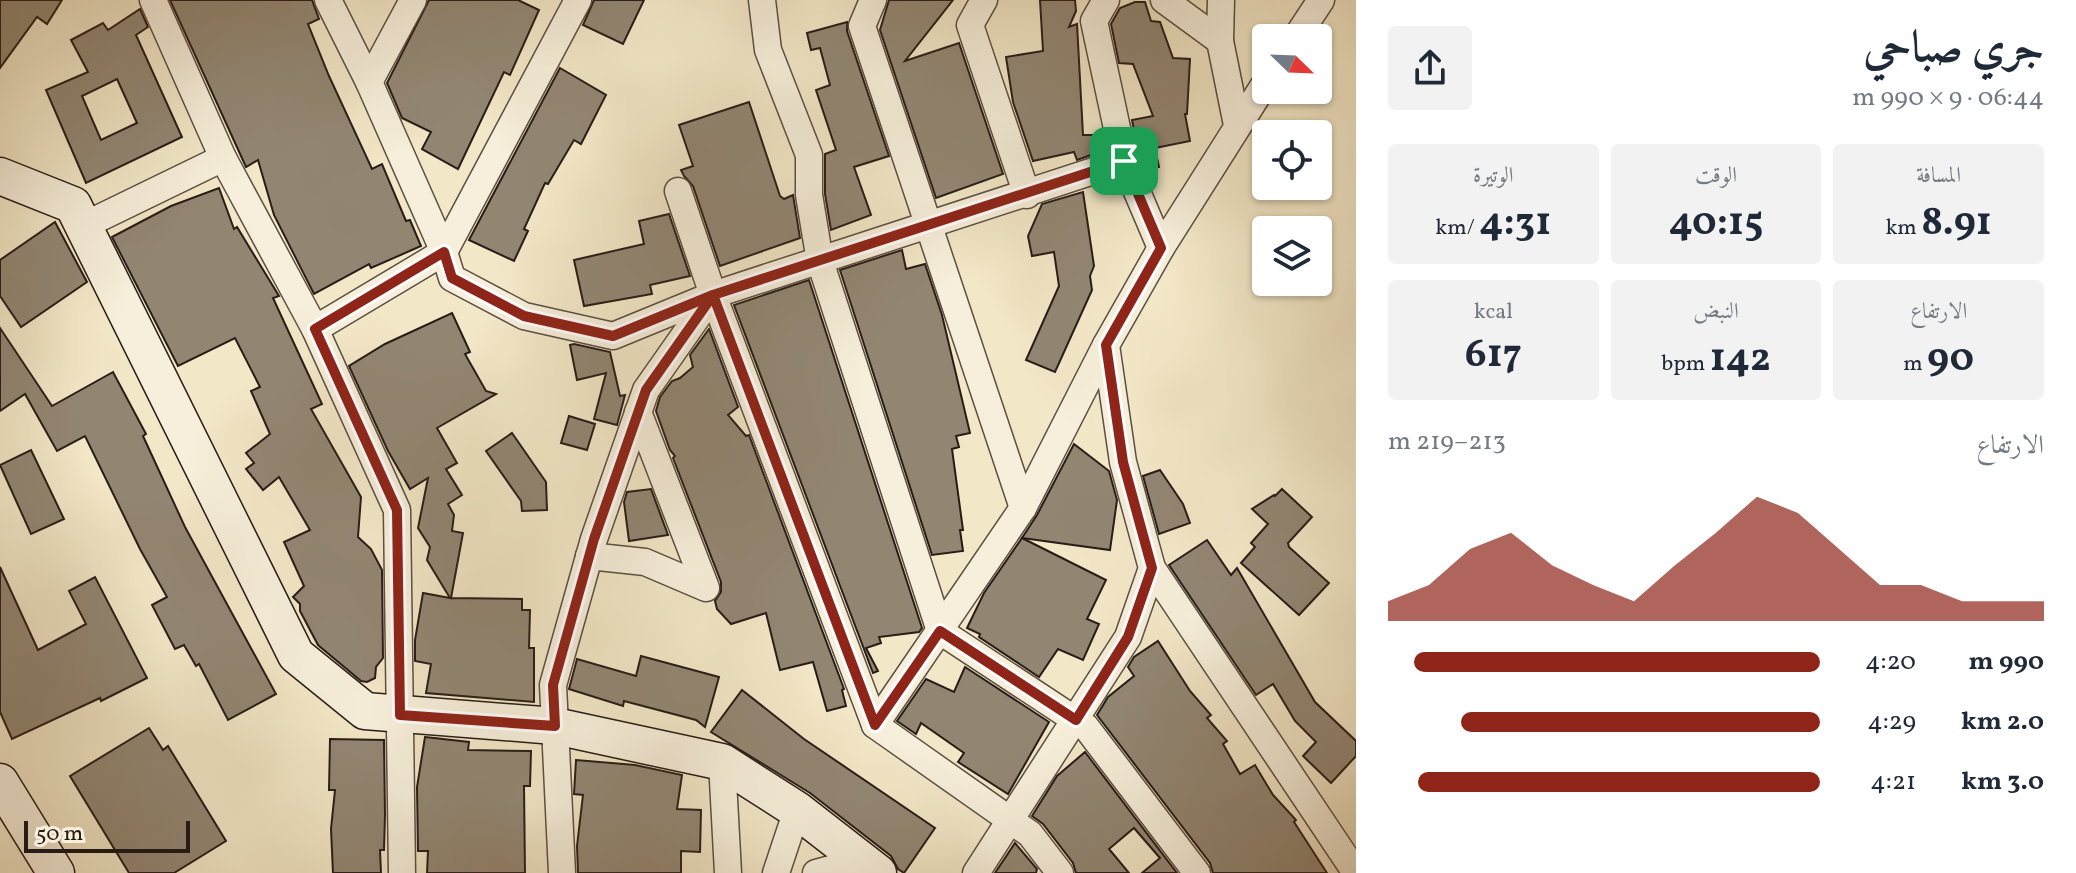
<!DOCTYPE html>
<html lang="ar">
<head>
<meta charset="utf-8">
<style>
  body { margin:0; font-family:Vollkorn,Amiri,serif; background:#f2f2f3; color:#1f2937; direction:rtl; height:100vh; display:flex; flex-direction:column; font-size:30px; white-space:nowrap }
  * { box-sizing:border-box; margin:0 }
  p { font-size:26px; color:#747a83 }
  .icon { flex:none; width:44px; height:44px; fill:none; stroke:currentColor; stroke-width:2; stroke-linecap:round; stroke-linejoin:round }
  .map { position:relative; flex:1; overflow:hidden; direction:ltr }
  .panel { display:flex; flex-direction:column; background:#fff; width:720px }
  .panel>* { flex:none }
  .needle { width:52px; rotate:113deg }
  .controls { position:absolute; left:1252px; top:24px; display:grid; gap:16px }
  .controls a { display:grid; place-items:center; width:80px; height:80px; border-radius:8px; background:#fff; box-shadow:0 2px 6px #0004; font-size:40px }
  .scale { position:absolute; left:24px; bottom:20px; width:166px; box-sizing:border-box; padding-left:8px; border:4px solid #291c17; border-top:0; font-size:22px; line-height:28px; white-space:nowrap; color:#291c17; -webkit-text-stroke:6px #f7efdb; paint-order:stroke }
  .pin { position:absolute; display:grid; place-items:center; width:68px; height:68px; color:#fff; margin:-34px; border-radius:16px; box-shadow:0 4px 12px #0006 }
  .round { display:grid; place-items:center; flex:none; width:84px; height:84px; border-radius:8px; background:#f2f2f3 }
  .head { display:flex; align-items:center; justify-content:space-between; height:136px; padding:0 32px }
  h1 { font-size:44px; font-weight:700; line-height:60px }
  .stats { display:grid; grid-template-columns:repeat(3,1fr); gap:12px; height:136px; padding:8px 32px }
  .stats div { display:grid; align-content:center; border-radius:8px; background:#f2f2f3; text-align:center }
  .stats b { font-size:40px; font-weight:700 }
  .stats small { font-size:22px; font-weight:400 }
  .stats p { font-size:22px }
  .chart { height:224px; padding:16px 32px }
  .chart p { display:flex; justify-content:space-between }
  .chart svg { width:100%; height:144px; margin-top:8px; fill:#8f2418; opacity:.7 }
  ul { padding:0 32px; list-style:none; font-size:26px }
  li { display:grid; grid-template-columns:128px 96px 1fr; align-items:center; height:60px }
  li i { height:20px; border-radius:10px; background:#8f2418 }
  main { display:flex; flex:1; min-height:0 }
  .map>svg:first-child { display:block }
</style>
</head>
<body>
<main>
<section class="panel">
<div class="head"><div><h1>جري صباحي</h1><p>06:44 · 9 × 990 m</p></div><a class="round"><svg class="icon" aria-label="share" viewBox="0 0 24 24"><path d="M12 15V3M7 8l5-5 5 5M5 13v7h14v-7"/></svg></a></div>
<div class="stats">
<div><p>المسافة</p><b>8.91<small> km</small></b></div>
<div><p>الوقت</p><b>40:15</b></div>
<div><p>الوتيرة</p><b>4:31<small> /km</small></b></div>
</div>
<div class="stats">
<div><p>الارتفاع</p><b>90<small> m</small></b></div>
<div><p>النبض</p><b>142<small> bpm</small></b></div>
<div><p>kcal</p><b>617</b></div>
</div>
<div class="chart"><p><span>الارتفاع</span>213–219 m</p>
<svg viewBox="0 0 160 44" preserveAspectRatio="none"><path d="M0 44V38L10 33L20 22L30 17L40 27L50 33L60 38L70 27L80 17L90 6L100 11L110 22L120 33L130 33L140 38L150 38L160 38V44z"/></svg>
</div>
<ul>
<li><b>990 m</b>4:20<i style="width:94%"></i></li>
<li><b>2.0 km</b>4:29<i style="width:83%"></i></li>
<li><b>3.0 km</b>4:21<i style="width:93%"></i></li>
</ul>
</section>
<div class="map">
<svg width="1356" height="873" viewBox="0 0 1356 873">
  <rect width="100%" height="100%" fill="#f2e7c7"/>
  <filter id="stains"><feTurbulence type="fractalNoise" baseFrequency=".0025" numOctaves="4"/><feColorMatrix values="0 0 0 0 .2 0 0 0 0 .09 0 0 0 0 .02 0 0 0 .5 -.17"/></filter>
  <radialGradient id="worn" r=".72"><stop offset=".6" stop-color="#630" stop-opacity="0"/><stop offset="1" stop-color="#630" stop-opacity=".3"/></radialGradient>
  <g fill="#928673" stroke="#291c17" stroke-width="2" fill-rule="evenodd">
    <polygon points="0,0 62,0 47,24 37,17 0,68"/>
    <polygon points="170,0 312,0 319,19 308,24 329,76 372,169 382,164 406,221 410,220 421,246 371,268 369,264 314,294 274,215 258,160 246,167"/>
    <polygon points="429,0 518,0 539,10 510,75 504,72 458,169 422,149 431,132 402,118 387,83"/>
    <polygon points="594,0 644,0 623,44 583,25"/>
    <polygon points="889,0 953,0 905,61 959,43 1003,174 936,198 880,30"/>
    <polygon points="1040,0 1075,0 1076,11 1069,27 1077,24 1083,135 1102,135 1105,150 1077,160 1074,152 1033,161 1013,102 1006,57 1043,51"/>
    <polygon points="1135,2 1145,2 1151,21 1160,22 1173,58 1190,59 1187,114 1185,114 1190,141 1155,148 1159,167 1145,170 1139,156 1132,120 1153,116 1133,64 1119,63 1111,24 1120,8"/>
    <path d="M140,9L148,27L136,35L182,137L86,183L46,90L88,72L71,40L103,23L108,30ZM117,79L137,123L101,140L82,96Z"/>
    <polygon points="847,22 847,31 889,156 854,167 871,215 831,230 825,194 825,154 836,150 816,90 830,85 820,48 811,50 807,33"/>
    <polygon points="560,68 606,95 581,144 574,140 548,184 545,183 524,229 528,231 514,261 469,240"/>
    <polygon points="749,102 780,196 784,199 793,195 800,238 720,266 693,186 684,176 681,170 693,166 679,125"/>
    <polygon points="219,188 234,229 237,227 279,296 273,298 322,404 311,409 361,497 358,537 371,549 382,570 383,658 376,667 375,678 367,682 361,681 318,645 300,611 300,604 293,597 304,586 284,542 310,530 279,477 263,490 246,469 254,463 246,453 270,434 251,391 260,387 235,338 178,366 112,237 171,206"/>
    <polygon points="1083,192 1094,266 1090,276 1092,290 1055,372 1026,360 1059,286 1054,252 1032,256 1028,236 1042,204"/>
    <polygon points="669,214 690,276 650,285 652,294 584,306 574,260 644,244 639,221"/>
    <polygon points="55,222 87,282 21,327 0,296 0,260"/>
    <polygon points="902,250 906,269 925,264 942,315 970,433 956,436 959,447 952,449 963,530 960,530 963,551 932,555 840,270"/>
    <polygon points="809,280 922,628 919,632 879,637 881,643 866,648 878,671 873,673 734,305"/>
    <polygon points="452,313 470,352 465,354 486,391 496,394 437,428 457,463 446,469 462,495 448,504 454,515 452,531 463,533 451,598 522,599 522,610 530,610 529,648 534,648 534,702 426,693 431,664 415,661 415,640 423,593 450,598 427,560 430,547 418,528 428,478 410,489 388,451 349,366 385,344"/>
    <polygon points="0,328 52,406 113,372 146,434 143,436 185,527 276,694 228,720 199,664 196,666 184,645 175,649 152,605 167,597 140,549 85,436 57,451 25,394 0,411"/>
    <polygon points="709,329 738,407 728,415 746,436 749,435 844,689 842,690 846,706 827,711 813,662 780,670 766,613 731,624 717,609 715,601 721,592 721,582 673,458 675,456 670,450 656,411 660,397 672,381 680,378 693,367 690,355"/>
    <polygon points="574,344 610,352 620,396 625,395 617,425 594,419 606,373 577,380 570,345"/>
    <polygon points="569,416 595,424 587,450 561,443"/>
    <polygon points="512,433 546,482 547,510 522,511 521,501 486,451"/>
    <polygon points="1074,444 1109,471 1117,500 1110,550 1022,538 1037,515"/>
    <polygon points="31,450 64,519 31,534 0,465"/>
    <polygon points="1160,470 1183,504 1190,523 1159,534 1143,476"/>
    <polygon points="651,489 668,535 629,541 624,502 627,492"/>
    <polygon points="1282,489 1312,517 1288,543 1289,547 1329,583 1299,615 1241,563 1255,547 1251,543 1268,524 1252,509 1274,495 1275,496"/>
    <polygon points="1022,538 1106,580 1087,619 1099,624 1083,660 1058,649 1039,677 979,637 980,634 967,628 984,593"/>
    <polygon points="1207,540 1231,575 1237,568 1315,702 1356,741 1356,756 1331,783 1303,756 1316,742 1295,721 1273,684 1256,695 1169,565"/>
    <polygon points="0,567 38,650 86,624 69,591 95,577 147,678 101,701 100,698 12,739 0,712"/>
    <polygon points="1158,641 1190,691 1211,715 1207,718 1227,741 1223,744 1240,774 1255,765 1273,795 1296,820 1294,822 1327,873 1213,873 1210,863 1097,715 1108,697 1134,676 1128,667 1134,657"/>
    <polygon points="641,656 719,677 705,727 696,720 624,701 623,706 569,689 577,659 636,676"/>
    <polygon points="965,667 1049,722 1008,794 958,762 964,753 921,723 916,734 897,721 926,679 954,692"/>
    <polygon points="742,690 804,739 935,828 904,873 898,869 891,856 810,793 711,732"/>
    <polygon points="149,728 163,750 168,746 226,841 174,873 129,873 70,776"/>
    <polygon points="425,737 469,742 468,750 531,751 530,786 524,786 525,873 427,873 428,851 418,851 417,787"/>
    <polygon points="330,739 384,740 385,815 384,850 380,850 381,873 333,873 331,829 335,790 329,790"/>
    <polygon points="1085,752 1177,873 1142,873 1160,858 1134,828 1109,849 1129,873 1076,873 1073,863 1043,824 1032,816 1057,776"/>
    <polygon points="576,760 635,765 682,775 677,809 701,810 700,852 681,851 681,873 578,873 577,846 583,795 574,794"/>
    <polygon points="1015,843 1037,869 1036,873 995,873"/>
  </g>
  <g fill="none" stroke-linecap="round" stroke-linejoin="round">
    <g stroke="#5b4f43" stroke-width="29">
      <g id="street">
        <polyline points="153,0 223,158 315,329 397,510 402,873"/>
        <polyline points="328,0 369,82 444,252 452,278 524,316 613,336 713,295 1124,161"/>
        <polyline points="762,0 768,50 809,155 809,195 820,261 940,631 1086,727 1197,873"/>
        <polyline points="873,0 862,26 1023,508"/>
        <polyline points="984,0 970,25 1027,195"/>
        <polyline points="1106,0 1094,21 1124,161 1161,248"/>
        <polyline points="1164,0 1220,41"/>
        <polyline points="1221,0 1220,41 1237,125"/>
        <polyline points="1296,38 1321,0"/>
        <polyline points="369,82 413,0"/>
        <polyline points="678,191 713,295 875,725 1030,834 1060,873"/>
        <polyline points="83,226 223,158"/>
        <polyline points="315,329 444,252 578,0"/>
        <polyline points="589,556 645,562 706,588 638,412"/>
        <polyline points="1152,568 1356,873"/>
        <polyline points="875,725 1023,508 1106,345"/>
        <polyline points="722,762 728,873"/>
        <polyline points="562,873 553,685 594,539 646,390 712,296"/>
        <polyline points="776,873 797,810"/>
        <polyline points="816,873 863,860"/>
        <polyline points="976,873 1128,637 1152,568 1123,462 1106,345 1161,248 1266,82"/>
      </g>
    </g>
    <g stroke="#291c17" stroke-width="39">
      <g id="secondary">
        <polyline points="0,176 73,205 296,655 365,711 555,726 722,762 797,810 878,873"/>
        <polyline points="0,782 56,873"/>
      </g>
    </g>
    <use href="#street" stroke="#f7efdb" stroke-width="26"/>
    <use href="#secondary" stroke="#f7efdb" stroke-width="36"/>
  </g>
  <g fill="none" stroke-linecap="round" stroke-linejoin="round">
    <g stroke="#fff" stroke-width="16">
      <polyline id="route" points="1124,161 713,295 646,390 594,539 553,685 555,726 400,715 397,510 315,329 444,252 452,278 524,316 613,336 713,295 875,725 940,631 1076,720 1128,637 1152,568 1123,462 1106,345 1161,248 1124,161"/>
    </g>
    <use href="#route" stroke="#8f2418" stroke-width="10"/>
  </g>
  <rect width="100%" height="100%" filter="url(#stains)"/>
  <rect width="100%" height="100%" fill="url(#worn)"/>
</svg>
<div class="controls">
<a><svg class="needle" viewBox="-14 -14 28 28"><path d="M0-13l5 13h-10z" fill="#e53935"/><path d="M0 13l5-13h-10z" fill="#747a83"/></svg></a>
<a><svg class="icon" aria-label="locate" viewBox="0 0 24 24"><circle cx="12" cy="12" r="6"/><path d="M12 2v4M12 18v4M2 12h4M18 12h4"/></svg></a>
<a><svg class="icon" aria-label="layers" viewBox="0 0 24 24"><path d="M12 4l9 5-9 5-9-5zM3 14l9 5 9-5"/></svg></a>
</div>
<div class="scale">50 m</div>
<div class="pin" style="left:1124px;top:161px;background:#1e9e55"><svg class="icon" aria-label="arrive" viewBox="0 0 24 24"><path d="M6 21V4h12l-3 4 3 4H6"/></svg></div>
</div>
</main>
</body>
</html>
